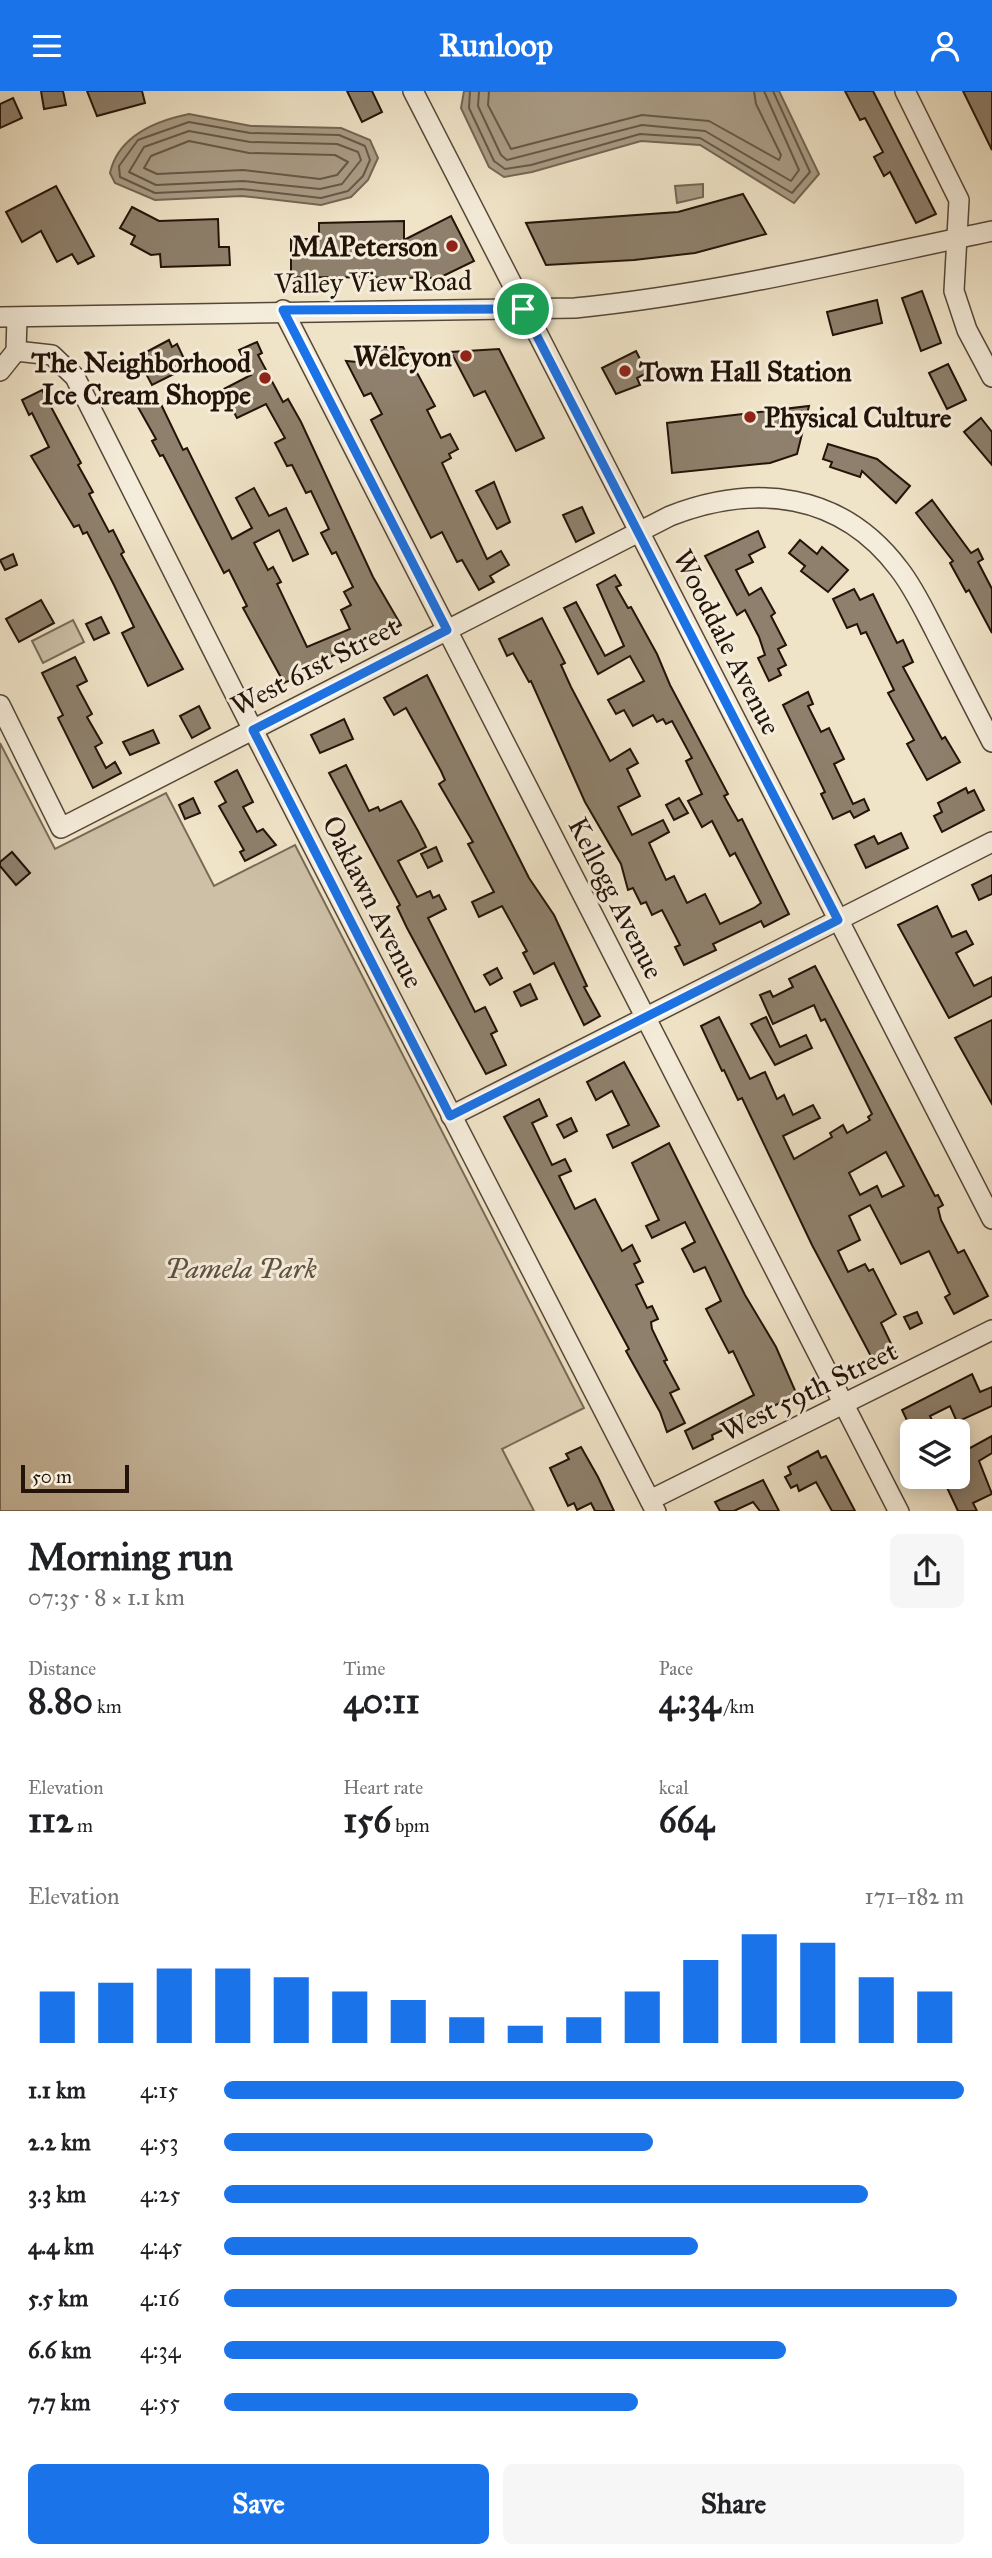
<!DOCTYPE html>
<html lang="en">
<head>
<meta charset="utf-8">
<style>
  body { margin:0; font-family:"IM FELL Great Primer",serif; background:#f6f6f6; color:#202124; height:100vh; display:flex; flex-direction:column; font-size:26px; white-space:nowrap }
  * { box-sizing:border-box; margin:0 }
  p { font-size:23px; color:#757577 }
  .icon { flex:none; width:38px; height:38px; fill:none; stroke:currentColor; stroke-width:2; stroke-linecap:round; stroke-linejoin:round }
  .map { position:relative; height:1420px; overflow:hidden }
  .side { display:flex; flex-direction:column; background:#fff; flex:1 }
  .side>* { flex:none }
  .fabs { position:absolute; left:900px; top:1328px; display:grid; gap:14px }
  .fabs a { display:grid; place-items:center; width:70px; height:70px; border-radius:10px; background:#fff; box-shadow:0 4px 18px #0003; font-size:35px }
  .scale { position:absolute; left:21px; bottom:18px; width:108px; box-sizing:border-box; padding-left:7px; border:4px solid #231308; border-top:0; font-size:19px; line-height:24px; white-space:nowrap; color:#231308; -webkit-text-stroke:5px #f5eddb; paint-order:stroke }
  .pin { position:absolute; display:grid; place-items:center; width:60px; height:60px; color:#fff; margin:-30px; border:4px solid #fff; border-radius:50%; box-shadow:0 2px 7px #0007 }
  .round { display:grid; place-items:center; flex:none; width:74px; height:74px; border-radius:10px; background:#f6f6f6 }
  .headline { display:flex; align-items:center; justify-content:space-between; height:119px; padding:0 28px }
  h1 { font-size:38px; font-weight:800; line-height:52px }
  .figures { display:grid; grid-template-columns:repeat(3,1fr); gap:10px; height:119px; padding:7px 28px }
  .figures div { display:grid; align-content:center }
  .figures b { font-size:35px; font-weight:800 }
  .figures small { font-size:19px; font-weight:400 }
  .figures p { font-size:19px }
  .chart { height:196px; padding:14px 28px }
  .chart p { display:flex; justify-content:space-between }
  .chart svg { width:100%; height:126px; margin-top:7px; stroke:#1a73e8; stroke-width:6 }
  .action { display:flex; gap:14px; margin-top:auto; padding:14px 28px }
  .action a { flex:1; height:80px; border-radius:10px; background:#1a73e8; color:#fff; font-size:28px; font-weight:800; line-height:80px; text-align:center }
  .action a+a { background:#f6f6f6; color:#202124 }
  ul { padding:0 28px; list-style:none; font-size:23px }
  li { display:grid; grid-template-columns:112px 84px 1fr; align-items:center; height:52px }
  li i { height:18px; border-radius:9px; background:#1a73e8 }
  header { display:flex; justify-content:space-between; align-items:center; height:91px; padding:0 28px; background:#1a73e8; color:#fff; font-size:32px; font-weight:800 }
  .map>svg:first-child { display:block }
</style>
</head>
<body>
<header><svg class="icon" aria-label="menu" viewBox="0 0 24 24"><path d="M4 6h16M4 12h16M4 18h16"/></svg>Runloop<svg class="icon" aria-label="person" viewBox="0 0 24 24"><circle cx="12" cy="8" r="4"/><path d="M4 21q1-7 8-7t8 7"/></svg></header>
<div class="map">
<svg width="992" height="1421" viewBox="0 0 992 1421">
  <rect width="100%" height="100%" fill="#f0e4c8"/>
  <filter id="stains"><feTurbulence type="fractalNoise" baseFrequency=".00286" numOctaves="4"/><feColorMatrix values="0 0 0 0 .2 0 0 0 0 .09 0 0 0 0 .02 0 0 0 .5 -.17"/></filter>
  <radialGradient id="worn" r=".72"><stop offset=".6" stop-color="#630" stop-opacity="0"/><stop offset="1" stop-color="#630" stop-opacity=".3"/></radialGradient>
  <g fill="#cdc0a7" stroke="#786a58" stroke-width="2">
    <polygon points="73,529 84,551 43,572 32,550"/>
    <polygon points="0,652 55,758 166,702 214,795 295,754 584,1317 502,1358 534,1420 0,1420"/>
  </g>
  <g fill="#aa9d87" stroke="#746654" stroke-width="2">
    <polygon points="464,0 779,0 819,83 794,112 700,54 641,50 532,81 504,86 489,76 461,17"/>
    <path d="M189,23L251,35L341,37L370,49L378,67L368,89L351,106L321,114L242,105L155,109L115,92L110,82C118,46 155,30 189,23Z"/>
    <polygon points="703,93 703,106 677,112 675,95"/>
  </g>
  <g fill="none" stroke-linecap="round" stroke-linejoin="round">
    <g stroke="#665848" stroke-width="2">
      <polyline points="470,0 469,17 494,70 505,78 531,74 640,43 700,47 792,102 810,81 773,0"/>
      <polyline points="479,0 478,15 501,64 507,69 642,34 705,40 791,90 799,79 764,0"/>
      <polyline points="489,0 488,14 511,58 642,24 709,30 779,69 781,64 756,13 754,0"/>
      <polygon points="189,31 250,42 339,44 365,55 370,69 363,85 348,100 321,107 242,98 155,102 120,86 119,75 138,49"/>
      <polygon points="189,40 250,51 337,53 358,61 361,69 342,93 320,98 243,90 156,94 129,81 144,56"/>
      <polygon points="189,50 249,62 335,64 348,71 337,84 320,88 243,79 157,83 144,77 151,65"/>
    </g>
  </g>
  <g fill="#8e806c" stroke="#231308" stroke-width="2" fill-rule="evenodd">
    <polygon points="41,0 63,0 66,14 44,18"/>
    <polygon points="87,0 142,0 145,12 97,25"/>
    <polygon points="347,0 372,0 382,21 362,31"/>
    <polygon points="845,0 873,0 936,123 916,132 890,81 884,85 874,66 883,61 865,27 860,29"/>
    <polygon points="963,0 992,0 992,59"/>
    <polygon points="13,7 22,27 0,37 0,13"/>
    <polygon points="56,95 94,165 78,173 72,163 57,171 41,140 22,151 6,121"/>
    <polygon points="743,103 766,143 695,162 634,169 546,174 526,132 678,121"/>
    <polygon points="132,116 159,130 218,128 219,156 229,156 230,174 161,176 160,163 151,164 131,153 135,145 120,137"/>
    <polygon points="451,125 474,170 439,187 291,186 291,148 319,148 319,132 404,130 404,149"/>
    <polygon points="922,200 941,252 921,260 902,207"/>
    <polygon points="877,209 882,232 833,244 827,221"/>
    <polygon points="169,249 172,256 177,253 188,276 152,294 137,266"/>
    <polygon points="257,251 262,262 258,264 283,311 288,308 301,331 373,486 401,534 323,569 325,573 284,592 243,517 247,515 229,479 224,482 163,364 160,365 152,350 156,348 138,316 157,305 183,359 187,357 232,448 252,437 236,407 254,397 269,425 286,417 308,463 293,470 279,439 254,452 268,479 273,476 281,491 277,493 307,556 350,538 341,519 351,514 344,501 353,496 336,461 332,463 321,442 329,438 311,400 306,402 292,374 287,375 275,352 285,347 266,313 237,327 222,299 251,284 239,259"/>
    <polygon points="358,256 403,256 435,315 427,319 441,347 450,343 458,358 449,363 451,367 442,372 487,468 501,460 509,474 490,485 494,491 479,499 462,469 457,471 442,441 431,447 371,329 382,323 371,302 364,305 346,270 357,271"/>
    <polygon points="499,258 544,347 516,360 485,300 474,305 451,261"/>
    <polygon points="636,260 647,282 637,287 640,294 616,303 602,277"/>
    <polygon points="948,273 966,309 947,318 929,282"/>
    <polygon points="42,299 81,372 78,374 93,401 89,403 109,441 113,439 124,461 121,463 183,578 148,595 122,542 134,536 114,494 87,441 83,443 79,434 74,436 31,365 49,356 32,322 29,324 22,309"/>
    <polygon points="809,315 797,363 770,372 672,382 667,332"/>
    <polygon points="981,327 992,341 992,374 964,341"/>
    <polygon points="828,353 877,368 910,395 896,412 862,380 860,386 830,376 832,371 823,368"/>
    <polygon points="494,391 510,431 497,438 476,400"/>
    <polygon points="932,409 971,462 978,458 983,468 978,471 992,498 992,542 969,499 966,501 950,472 953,470 916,422"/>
    <polygon points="582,416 594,442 576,451 563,424"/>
    <polygon points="758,440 765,456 749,464 753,471 736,479 749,504 761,497 775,522 771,525 786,554 778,558 786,574 778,578 781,584 769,590 758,567 765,564 759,546 745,519 737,524 705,465"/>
    <polygon points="800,449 817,463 822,456 848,479 828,501 801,480 805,475 789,462"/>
    <polygon points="13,463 17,474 5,479 0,469"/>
    <polygon points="615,484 621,494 616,496 628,517 631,516 657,563 670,594 728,703 724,705 738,730 742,728 789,823 764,836 761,830 713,853 716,859 684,874 675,856 680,854 662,819 652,824 646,811 641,813 633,797 628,799 621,773 585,711 531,590 529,591 513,562 507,565 499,548 542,527 565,572 561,574 571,596 610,670 630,658 638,672 627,678 640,705 618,716 632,744 663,729 669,741 649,752 666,789 674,785 687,812 705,803 720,833 754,817 761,812 735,762 730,765 712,730 702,736 688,710 702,703 686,670 692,667 672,630 666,633 663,628 657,631 653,624 633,635 624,619 616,623 608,609 644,590 630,565 598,583 564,517 576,511 605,565 624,555 597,494"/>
    <polygon points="854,498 860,509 873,503 897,552 903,549 913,571 903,576 942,648 945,646 960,671 927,689 907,653 914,649 888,602 894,599 866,541 861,543 857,533 847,537 833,508"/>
    <polygon points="41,509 54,532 19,551 6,528"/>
    <polygon points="101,526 109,542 94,549 86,533"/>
    <polygon points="75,566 87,590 77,595 92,623 87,626 102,652 95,656 106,677 115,671 121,682 93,697 58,627 63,624 42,582"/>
    <polygon points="427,584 529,787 554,824 587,895 584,896 600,925 584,934 554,872 534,883 523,862 527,860 502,815 479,826 472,811 494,801 468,753 473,751 439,693 445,689 441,680 406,617 394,624 384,607"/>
    <polygon points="808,601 813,613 808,615 821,641 829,637 844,668 834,673 853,713 864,708 869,719 854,727 850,720 833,728 821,703 825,701 783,614"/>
    <polygon points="199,615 210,637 192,647 180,625"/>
    <polygon points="344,628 353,648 320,662 311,644"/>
    <polygon points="153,639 159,652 130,664 123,651"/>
    <polygon points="346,674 369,720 378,716 380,720 401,710 418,740 426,756 398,770 417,806 430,800 433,807 439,804 446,818 428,827 475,921 485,916 497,940 491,943 506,974 486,983 407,837 397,816 400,814 329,682"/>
    <polygon points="237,679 253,711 243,716 257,741 263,738 276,754 245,770 240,761 244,759 219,715 226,711 215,691"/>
    <polygon points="966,697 968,702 974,699 984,719 942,741 934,725 942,721 938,712"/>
    <polygon points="193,707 200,722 185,728 179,714"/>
    <polygon points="679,707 688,722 674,729 666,714"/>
    <polygon points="901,742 908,757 866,777 855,754 874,745 878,753"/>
    <polygon points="436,756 442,770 428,777 421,763"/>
    <polygon points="12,761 30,782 16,794 0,775 0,771"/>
    <polygon points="992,784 992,803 979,809 972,794"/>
    <polygon points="937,815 952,846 966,840 973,853 956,862 974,895 992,886 992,905 949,927 898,834"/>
    <path d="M815,875L935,1105L938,1104L943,1114L938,1117L941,1129L958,1162L964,1159L988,1205L954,1223L945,1206L950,1203L929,1160L901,1173L870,1114L849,1125L860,1149L838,1160L848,1181L865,1173L869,1180L873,1178L896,1223L881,1232L895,1261L874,1271L812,1154L742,1007L738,1009L724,979L722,980L701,935L719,926L750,988L765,981L777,1008L784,1004L793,1024L813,1014L820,1027L783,1045L794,1068L832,1046L830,1042L843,1034L847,1042L870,1029L868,1026L872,1023L825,928L821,930L814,914L773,933L760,904L770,900L773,906L793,896L789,888ZM886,1061L904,1095L882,1106L877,1095L860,1104L849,1082Z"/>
    <polygon points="497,877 502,887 490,894 484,884"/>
    <polygon points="530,893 537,908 521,915 514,901"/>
    <polygon points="766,926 780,956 806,944 812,957 775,974 751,933"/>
    <polygon points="992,929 992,1013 955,947"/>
    <polygon points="624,971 659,1035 613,1057 607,1044 629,1034 612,1000 596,1009 587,991"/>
    <polygon points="539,1008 547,1025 532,1032 552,1074 565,1068 571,1080 559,1085 575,1118 595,1108 622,1160 632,1154 640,1170 634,1173 643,1191 636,1194 647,1217 652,1215 658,1228 651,1231 652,1238 667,1269 664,1270 679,1298 670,1302 685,1332 667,1341 660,1321 626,1260 629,1258 504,1026"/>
    <polygon points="571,1027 577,1040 564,1047 557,1034"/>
    <polygon points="669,1052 745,1204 776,1256 797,1304 712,1344 713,1348 693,1358 685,1340 754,1304 733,1260 729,1262 706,1218 721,1210 705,1176 694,1181 682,1158 695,1151 685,1131 652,1147 646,1135 659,1129 632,1072"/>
    <polygon points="917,1221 922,1232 910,1238 904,1226"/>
    <polygon points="972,1283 980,1301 992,1296 992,1315 957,1331 950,1315 930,1325 937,1340 912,1340 902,1319"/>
    <polygon points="992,1345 992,1362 979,1370 992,1403 973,1412 977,1420 958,1420 942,1386 957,1386 957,1364"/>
    <polygon points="581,1356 598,1386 614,1420 595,1420 591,1412 577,1419 574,1412 568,1415 550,1377 569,1368 566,1363"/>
    <polygon points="818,1360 821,1367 826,1365 855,1420 832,1420 816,1391 799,1400 797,1394 791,1397 785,1386 791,1383 788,1376"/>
    <polygon points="763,1389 779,1420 760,1420 753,1411 734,1420 720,1420 715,1411"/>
  </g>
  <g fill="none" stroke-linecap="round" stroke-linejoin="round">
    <g stroke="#564738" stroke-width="22">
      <g id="minor">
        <polyline points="413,0 992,1128"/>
        <polyline points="905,0 959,109 954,200 967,239 992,286"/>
        <polyline points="283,219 899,1421"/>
        <path d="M0,226L575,217C716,203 854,169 992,140"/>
        <polyline points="16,260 52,264 75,286 253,639 656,1421"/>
        <polyline points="0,280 16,260 17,227"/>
        <path d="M0,614L61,737L670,425C755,392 841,401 899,478C914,497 925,521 936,542C955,579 973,615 992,651"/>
        <polyline points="451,1025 992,751"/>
        <polyline points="650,1409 992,1239"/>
      </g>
    </g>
    <use href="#minor" stroke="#f5eddb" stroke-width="19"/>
  </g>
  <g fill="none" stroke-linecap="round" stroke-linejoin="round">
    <g stroke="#fff" stroke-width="14">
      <polygon id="route" points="523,218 838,829 450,1025 253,639 447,539 283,219"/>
    </g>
    <use href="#route" stroke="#1a73e8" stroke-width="9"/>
  </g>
  <g fill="#8f2418" stroke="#f5eddb" stroke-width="2.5">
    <circle cx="452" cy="155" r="7"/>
    <circle cx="466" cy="265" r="7"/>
    <circle cx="625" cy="280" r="7"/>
    <circle cx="265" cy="287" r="7"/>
    <circle cx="750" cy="326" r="7"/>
  </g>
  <g text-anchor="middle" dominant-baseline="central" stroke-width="6" stroke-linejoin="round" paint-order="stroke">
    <g font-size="28" font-weight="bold" fill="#231308" stroke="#f5eddb" text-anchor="end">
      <text x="438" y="155">MAPeterson</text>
      <text x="452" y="265">Welcyon</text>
      <text x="251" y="271">The Neighborhood<tspan x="251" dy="32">Ice Cream Shoppe</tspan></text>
      <text x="639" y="280" text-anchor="start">Town Hall Station</text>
      <text x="764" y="326" text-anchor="start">Physical Culture</text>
    </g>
    <g font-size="28" fill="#231308" stroke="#f5eddb">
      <text transform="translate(373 191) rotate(-1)">Valley View Road</text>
      <text transform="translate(727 551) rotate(63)">Wooddale Avenue</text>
      <text transform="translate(315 575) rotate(-27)">West 61st Street</text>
      <text transform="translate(616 807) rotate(63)">Kellogg Avenue</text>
      <text transform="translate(373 811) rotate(63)">Oaklawn Avenue</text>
      <text transform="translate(809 1300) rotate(-26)">West 59th Street</text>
    </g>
    <g font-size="28" font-style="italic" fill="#5e5040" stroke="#f5eddb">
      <text x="241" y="1177">Pamela Park</text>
    </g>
  </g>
  <rect width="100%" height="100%" filter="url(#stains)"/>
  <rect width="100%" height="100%" fill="url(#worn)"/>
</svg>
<div class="fabs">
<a><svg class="icon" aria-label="layers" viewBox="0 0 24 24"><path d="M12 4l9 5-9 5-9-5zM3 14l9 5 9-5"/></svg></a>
</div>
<div class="scale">50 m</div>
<div class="pin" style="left:523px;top:218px;background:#1e9e55"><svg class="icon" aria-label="arrive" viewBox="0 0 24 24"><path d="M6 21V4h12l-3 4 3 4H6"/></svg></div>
</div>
<section class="side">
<div class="headline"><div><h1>Morning run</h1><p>07:35 · 8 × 1.1 km</p></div><a class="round"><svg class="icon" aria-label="share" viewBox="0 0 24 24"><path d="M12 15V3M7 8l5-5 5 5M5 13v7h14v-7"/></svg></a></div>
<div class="figures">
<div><p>Distance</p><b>8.80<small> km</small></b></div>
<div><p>Time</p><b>40:11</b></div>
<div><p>Pace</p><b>4:34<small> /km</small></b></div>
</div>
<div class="figures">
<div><p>Elevation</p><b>112<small> m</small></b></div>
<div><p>Heart rate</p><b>156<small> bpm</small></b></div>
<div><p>kcal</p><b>664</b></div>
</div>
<div class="chart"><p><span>Elevation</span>171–182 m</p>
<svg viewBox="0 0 160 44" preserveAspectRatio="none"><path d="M5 44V26M15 44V23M25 44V18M35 44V18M45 44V21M55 44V26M65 44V29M75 44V35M85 44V38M95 44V35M105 44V26M115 44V15M125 44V6M135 44V9M145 44V21M155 44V26"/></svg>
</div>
<ul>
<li><b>1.1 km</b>4:15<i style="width:100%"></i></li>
<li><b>2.2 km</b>4:53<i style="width:58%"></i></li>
<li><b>3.3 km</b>4:25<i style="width:87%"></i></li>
<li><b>4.4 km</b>4:45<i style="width:64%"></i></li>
<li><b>5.5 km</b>4:16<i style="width:99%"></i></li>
<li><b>6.6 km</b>4:34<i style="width:76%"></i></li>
<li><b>7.7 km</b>4:55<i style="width:56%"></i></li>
</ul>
<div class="action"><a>Save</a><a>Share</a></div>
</section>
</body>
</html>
